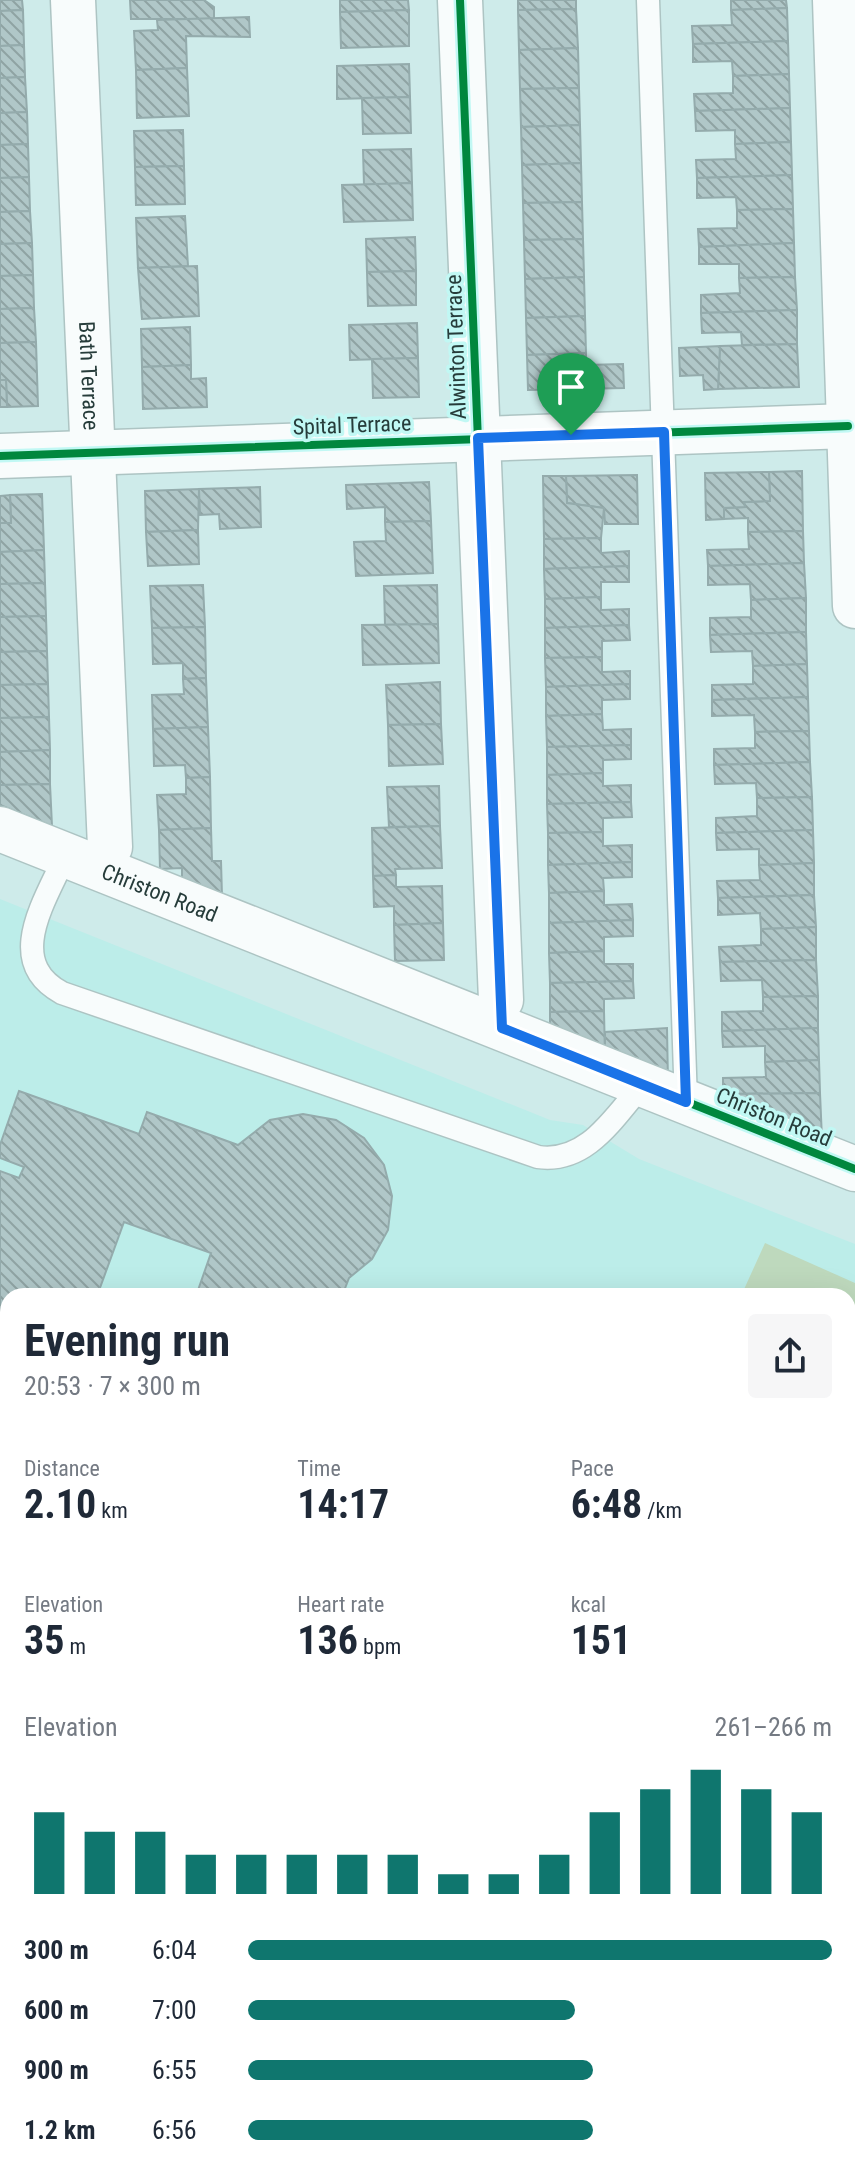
<!DOCTYPE html>
<html lang="en">
<head>
<meta charset="utf-8">
<style>
  body { margin:0; font-family:"Roboto Condensed",sans-serif; background:#f6f6f7; color:#1f2937; height:100vh; display:flex; flex-direction:column; font-size:30px; white-space:nowrap }
  * { box-sizing:border-box; margin:0 }
  p { font-size:26px; color:#747a83 }
  .icon { flex:none; width:44px; height:44px; fill:none; stroke:currentColor; stroke-width:2; stroke-linecap:round; stroke-linejoin:round }
  .map { position:relative; flex:1; overflow:hidden }
  .side { position:absolute; left:0px; top:1288px; width:856px; height:888px; display:flex; flex-direction:column; background:#fff; border-radius:24px 24px 0 0; box-shadow:0 8px 32px #0002 }
  .side>* { flex:none }
  .pin { position:absolute; display:grid; place-items:center; width:68px; height:68px; color:#fff; margin:-82px -34px; border-radius:50% 50% 50% 0; rotate:-45deg; box-shadow:0 0 8px #0007 }
  .pin .icon { rotate:45deg }
  .round { display:grid; place-items:center; flex:none; width:84px; height:84px; border-radius:8px; background:#f6f6f7 }
  .overview { display:flex; align-items:center; justify-content:space-between; height:136px; padding:0 24px }
  h1 { font-size:44px; font-weight:700; line-height:60px }
  .figures { display:grid; grid-template-columns:repeat(3,1fr); gap:12px; height:136px; padding:8px 24px }
  .figures div { display:grid; align-content:center }
  .figures b { font-size:40px; font-weight:700 }
  .figures small { font-size:22px; font-weight:400 }
  .figures p { font-size:22px }
  .chart { height:224px; padding:16px 24px }
  .chart p { display:flex; justify-content:space-between }
  .chart svg { width:100%; height:144px; margin-top:8px; stroke:#0f766e; stroke-width:6 }
  ul { padding:0 24px; list-style:none; font-size:26px }
  li { display:grid; grid-template-columns:128px 96px 1fr; align-items:center; height:60px }
  li i { height:20px; border-radius:10px; background:#0f766e }
  .map>svg:first-child { display:block }
</style>
</head>
<body>
<div class="map">
<svg width="855" height="2176" viewBox="0 0 855 2176">
  <defs>
    <pattern id="building-back-hatch" width="6" height="6" patternUnits="userSpaceOnUse" patternTransform="scale(2)"><rect width="6" height="6" fill="#b0c7c8"/><path d="M-1 5l2 2M0 0l6 6M5-1l2 2" fill="none" stroke="#8fa3a3"/></pattern>
  </defs>
  <rect width="100%" height="100%" fill="#ceebea"/>
  <polygon fill="#bcede9" points="0,899 550,1120 583,1125 639,1159 855,1244 855,2023 848,2021 848,1296 8,1296 8,1727 0,1724"/>
  <g fill="#bed9bd">
    <polygon points="765,1243 855,1283 855,1562 848,1559 848,1296 741,1296"/>
    <polygon points="848,1744 855,1747 855,1981 848,1979"/>
  </g>
  <g fill="url(#building-back-hatch)" stroke="#94abac" stroke-width="2">
    <polygon points="0,0 22,0 23,10 0,11"/>
    <polygon points="130,0 204,0 214,7 214,19 131,19"/>
    <polygon points="340,0 408,0 409,10 340,12"/>
    <polygon points="518,0 576,0 576,9 518,10"/>
    <polygon points="731,0 786,0 787,8 731,10"/>
    <polygon points="787,8 788,41 693,44 692,26 732,25 731,10"/>
    <polygon points="576,9 578,48 519,50 518,10"/>
    <polygon points="23,10 24,45 0,46 0,11"/>
    <polygon points="409,10 409,46 341,48 340,12"/>
    <polygon points="249,17 250,37 186,36 187,68 136,70 134,31 158,30 157,20"/>
    <polygon points="788,41 789,74 733,76 732,61 693,62 693,44"/>
    <polygon points="24,45 25,77 0,78 0,46"/>
    <polygon points="578,48 579,88 520,89 519,50"/>
    <polygon points="409,64 410,97 337,99 337,66"/>
    <polygon points="187,68 189,116 137,118 136,70"/>
    <polygon points="789,74 790,108 695,111 694,94 733,93 733,76"/>
    <polygon points="25,77 27,112 0,113 0,78"/>
    <polygon points="579,88 580,125 521,127 520,89"/>
    <polygon points="410,97 411,133 363,134 362,98"/>
    <polygon points="790,108 791,142 735,144 735,130 696,131 695,111"/>
    <polygon points="27,112 28,144 0,145 0,113"/>
    <polygon points="580,125 581,163 522,165 521,127"/>
    <polygon points="183,130 184,166 135,167 134,131"/>
    <polygon points="791,142 792,175 697,178 696,160 736,159 735,144"/>
    <polygon points="28,144 29,177 0,178 0,145"/>
    <polygon points="411,149 412,183 364,185 363,150"/>
    <polygon points="581,163 582,202 523,203 522,165"/>
    <polygon points="184,166 185,204 136,205 135,167"/>
    <polygon points="792,175 793,209 737,210 736,197 697,198 697,178"/>
    <polygon points="29,177 30,211 0,212 0,178"/>
    <polygon points="412,183 413,220 344,222 342,185"/>
    <polygon points="582,202 583,239 524,240 523,203"/>
    <polygon points="793,209 794,243 699,247 698,229 737,228 737,210"/>
    <polygon points="30,211 32,243 0,244 0,212"/>
    <polygon points="185,216 188,266 138,268 136,218"/>
    <polygon points="415,237 416,271 367,272 366,239"/>
    <polygon points="583,239 584,277 525,279 524,240"/>
    <polygon points="32,243 33,275 0,276 0,244"/>
    <polygon points="794,243 795,277 739,278 739,264 699,264 699,247"/>
    <polygon points="197,266 199,316 142,319 138,268"/>
    <polygon points="416,271 416,305 368,306 367,272"/>
    <polygon points="33,275 34,308 0,309 0,276"/>
    <polygon points="584,277 585,316 526,318 525,279"/>
    <polygon points="795,277 797,310 701,313 701,295 740,293 739,278"/>
    <polygon points="34,308 36,342 0,343 0,309"/>
    <polygon points="797,310 797,344 742,345 741,332 702,333 701,313"/>
    <polygon points="585,316 586,353 527,355 526,318"/>
    <polygon points="417,323 418,358 350,360 349,325"/>
    <polygon points="190,327 191,365 142,367 141,329"/>
    <polygon points="36,342 38,406 7,407 6,380 0,380 0,343"/>
    <polygon points="797,344 799,387 718,389 720,346"/>
    <polygon points="720,346 718,389 704,390 703,375 680,376 679,348"/>
    <polygon points="586,353 586,365 623,364 624,388 528,390 527,355"/>
    <polygon points="418,358 419,397 373,398 372,359"/>
    <polygon points="191,365 191,379 206,378 207,407 143,409 142,367"/>
    <polygon points="0,380 6,380 7,407 0,407"/>
    <polygon points="802,471 803,531 748,532 748,518 724,519 724,508 745,507 744,502 770,501 769,472"/>
    <polygon points="769,472 770,501 744,502 745,507 724,508 724,519 706,520 705,473"/>
    <polygon points="637,475 638,524 605,524 604,508 567,503 566,476"/>
    <polygon points="543,476 566,476 567,503 604,508 601,538 544,539"/>
    <polygon points="429,482 431,521 385,522 385,507 347,509 346,485"/>
    <polygon points="260,487 261,527 220,529 219,514 200,515 199,489"/>
    <polygon points="199,489 198,530 146,532 145,491"/>
    <polygon points="42,494 44,550 0,552 0,523 11,523 10,495"/>
    <polygon points="10,495 11,523 0,523 0,496"/>
    <polygon points="431,521 433,573 356,576 354,542 386,541 385,522"/>
    <polygon points="198,530 199,564 148,566 146,532"/>
    <polygon points="803,531 804,563 708,566 707,550 749,549 748,532"/>
    <polygon points="601,538 601,553 629,551 629,566 544,569 544,539"/>
    <polygon points="44,550 45,583 0,584 0,552"/>
    <polygon points="804,563 806,598 751,600 750,584 708,585 708,566"/>
    <polygon points="629,566 629,582 601,582 601,597 545,599 544,569"/>
    <polygon points="45,583 46,616 0,617 0,584"/>
    <polygon points="203,585 205,627 152,628 150,586"/>
    <polygon points="437,585 438,624 385,625 384,586"/>
    <polygon points="601,597 601,610 629,609 629,625 545,628 545,599"/>
    <polygon points="806,598 806,632 710,635 710,618 751,617 751,600"/>
    <polygon points="46,616 47,651 0,652 0,617"/>
    <polygon points="438,624 439,663 363,665 362,625"/>
    <polygon points="629,625 630,640 602,641 602,657 545,658 545,628"/>
    <polygon points="205,627 206,678 183,679 183,663 153,664 152,628"/>
    <polygon points="806,632 807,664 753,666 752,651 711,652 710,635"/>
    <polygon points="47,651 48,684 0,685 0,652"/>
    <polygon points="602,657 602,672 630,671 630,684 546,687 545,658"/>
    <polygon points="807,664 808,697 712,700 712,685 753,684 753,666"/>
    <polygon points="206,678 208,727 153,729 152,695 184,694 183,679"/>
    <polygon points="440,682 441,724 388,725 386,685"/>
    <polygon points="48,684 49,717 0,718 0,685"/>
    <polygon points="630,684 630,699 602,700 602,714 546,716 546,687"/>
    <polygon points="808,697 809,731 755,732 754,715 712,716 712,700"/>
    <polygon points="602,714 603,730 631,729 631,745 547,747 546,716"/>
    <polygon points="49,717 50,750 0,752 0,718"/>
    <polygon points="441,724 443,764 389,766 388,725"/>
    <polygon points="208,727 210,777 186,778 185,765 154,766 153,729"/>
    <polygon points="809,731 810,762 714,765 714,749 755,748 755,732"/>
    <polygon points="631,745 631,759 603,760 603,773 547,775 547,747"/>
    <polygon points="50,750 50,784 0,785 0,752"/>
    <polygon points="810,762 812,797 757,798 756,783 715,784 714,765"/>
    <polygon points="603,773 603,786 631,785 631,802 547,804 547,775"/>
    <polygon points="210,777 211,828 159,830 157,795 186,794 186,778"/>
    <polygon points="50,784 52,826 0,805 0,785"/>
    <polygon points="439,786 440,826 389,827 387,787"/>
    <polygon points="812,797 813,830 716,833 716,818 757,816 757,798"/>
    <polygon points="631,802 632,817 603,818 603,832 548,833 547,804"/>
    <polygon points="440,826 442,868 395,869 396,875 373,876 372,828"/>
    <polygon points="211,828 212,861 221,861 222,896 182,880 182,868 160,869 159,830"/>
    <polygon points="813,830 814,863 759,865 759,849 717,850 716,833"/>
    <polygon points="603,832 603,846 632,845 632,862 548,865 548,833"/>
    <polygon points="632,862 632,877 603,878 604,891 549,893 548,865"/>
    <polygon points="814,863 814,895 718,898 717,881 760,880 759,865"/>
    <polygon points="396,875 396,887 442,886 443,923 394,925 394,906 374,907 373,876"/>
    <polygon points="604,891 604,905 632,904 633,920 549,923 549,893"/>
    <polygon points="814,895 816,927 761,929 760,913 718,915 718,898"/>
    <polygon points="633,920 633,936 604,937 604,951 549,953 549,923"/>
    <polygon points="443,923 444,960 395,961 394,925"/>
    <polygon points="816,927 816,960 720,962 719,947 761,945 761,929"/>
    <polygon points="604,951 604,964 633,964 633,981 550,983 549,953"/>
    <polygon points="816,960 818,996 763,997 762,980 721,981 720,962"/>
    <polygon points="633,981 634,998 604,999 604,1011 550,1012 550,983"/>
    <polygon points="818,996 818,1028 722,1031 722,1012 763,1011 763,997"/>
    <polygon points="604,1011 605,1057 550,1035 550,1012"/>
    <polygon points="667,1028 668,1083 605,1057 605,1032"/>
    <polygon points="818,1028 819,1060 765,1062 765,1046 723,1047 722,1031"/>
    <polygon points="819,1060 820,1093 729,1094 723,1090 723,1078 766,1077 765,1062"/>
    <polygon points="723,1090 729,1094 820,1093 822,1139 724,1106"/>
    <polygon points="19,1091 139,1134 147,1112 238,1145 270,1120 303,1114 336,1120 364,1138 384,1165 392,1196 388,1230 372,1259 349,1278 342,1296 196,1296 211,1253 124,1222 97,1296 8,1296 8,1479 0,1476 0,1171 19,1178 24,1167 0,1158 0,1145"/>
    <polygon points="0,1507 8,1510 8,1539 0,1561"/>
    <polygon points="5,2070 8,2071 8,2121 0,2118 0,2085"/>
    <polygon points="255,2168 288,2168 285,2176 252,2176"/>
    <polygon points="288,2168 321,2168 318,2176 285,2176"/>
    <polygon points="609,2168 728,2172 728,2176 609,2176"/>
    <polygon points="449,2169 470,2176 447,2176"/>
    <polygon points="744,2172 789,2174 789,2176 744,2176"/>
  </g>
  <g fill="none" stroke-linecap="round" stroke-linejoin="round">
    <g stroke="#adc4c3" stroke-width="25">
      <g id="service">
        <polyline points="648,0 686,1102"/>
        <path d="M66,854C46,900 3,961 62,993L538,1157C587,1164 614,1117 643,1084"/>
        <polyline points="848,1993 855,1996"/>
      </g>
    </g>
    <g stroke="#adc4c3" stroke-width="47">
      <g id="minor">
        <path id="s1" d="M73,0L110,847"/>
        <polyline points="460,0 501,1000"/>
        <polyline points="835,0 855,606"/>
        <polyline points="0,456 848,426"/>
        <path id="s2" d="M0,829L855,1169"/>
        <polyline points="0,1987 8,1990"/>
        <polyline points="365,2176 368,2168"/>
      </g>
    </g>
    <use href="#service" stroke="#f8fcfc" stroke-width="22"/>
    <use href="#minor" stroke="#f8fcfc" stroke-width="44"/>
    <g stroke="#ced7d6" stroke-width="2">
      <polyline points="0,1793 8,1796"/>
      <polyline points="0,1812 8,1815"/>
      <polyline points="848,2099 855,2101"/>
      <polyline points="848,2119 855,2121"/>
    </g>
    <g stroke="#c1f8f4" stroke-width="13">
      <g id="cycleway">
        <polyline points="460,0 502,1028 855,1169"/>
        <polyline points="0,456 848,426"/>
      </g>
    </g>
    <use href="#cycleway" stroke="#00873e" stroke-width="8"/>
  </g>
  <g fill="none" stroke-linecap="round" stroke-linejoin="round">
    <g stroke="#fff" stroke-width="16">
      <polygon id="route" points="664,432 686,1102 502,1028 478,438"/>
    </g>
    <use href="#route" stroke="#1a73e8" stroke-width="10"/>
  </g>
  <g text-anchor="middle" dominant-baseline="central" stroke-width="7" stroke-linejoin="round" paint-order="stroke">
    <g font-size="22" fill="#263c3a" stroke="#c1f8f4">
      <text transform="translate(456 347) rotate(-92)">Alwinton Terrace</text>
      <text stroke="none"><textPath href="#s1" startOffset="376">Bath Terrace</textPath></text>
      <text transform="translate(352 425) rotate(-2)">Spital Terrace</text>
      <text stroke="none"><textPath href="#s2" startOffset="172">Christon Road</textPath></text>
      <text transform="translate(774 1117) rotate(22)">Christon Road</text>
    </g>
  </g>
</svg>
<div class="pin" style="left:571px;top:435px;background:#1e9e55"><svg class="icon" aria-label="arrive" viewBox="0 0 24 24"><path d="M6 21V4h12l-3 4 3 4H6"/></svg></div>
<section class="side">
<div class="overview"><div><h1>Evening run</h1><p>20:53 · 7 × 300 m</p></div><a class="round"><svg class="icon" aria-label="share" viewBox="0 0 24 24"><path d="M12 15V3M7 8l5-5 5 5M5 13v7h14v-7"/></svg></a></div>
<div class="figures">
<div><p>Distance</p><b>2.10<small> km</small></b></div>
<div><p>Time</p><b>14:17</b></div>
<div><p>Pace</p><b>6:48<small> /km</small></b></div>
</div>
<div class="figures">
<div><p>Elevation</p><b>35<small> m</small></b></div>
<div><p>Heart rate</p><b>136<small> bpm</small></b></div>
<div><p>kcal</p><b>151</b></div>
</div>
<div class="chart"><p><span>Elevation</span>261–266 m</p>
<svg viewBox="0 0 160 44" preserveAspectRatio="none"><path d="M5 44V19M15 44V25M25 44V25M35 44V32M45 44V32M55 44V32M65 44V32M75 44V32M85 44V38M95 44V38M105 44V32M115 44V19M125 44V12M135 44V6M145 44V12M155 44V19"/></svg>
</div>
<ul>
<li><b>300 m</b>6:04<i style="width:100%"></i></li>
<li><b>600 m</b>7:00<i style="width:56%"></i></li>
<li><b>900 m</b>6:55<i style="width:59%"></i></li>
<li><b>1.2 km</b>6:56<i style="width:59%"></i></li>
</ul>
</section>
</div>
</body>
</html>
